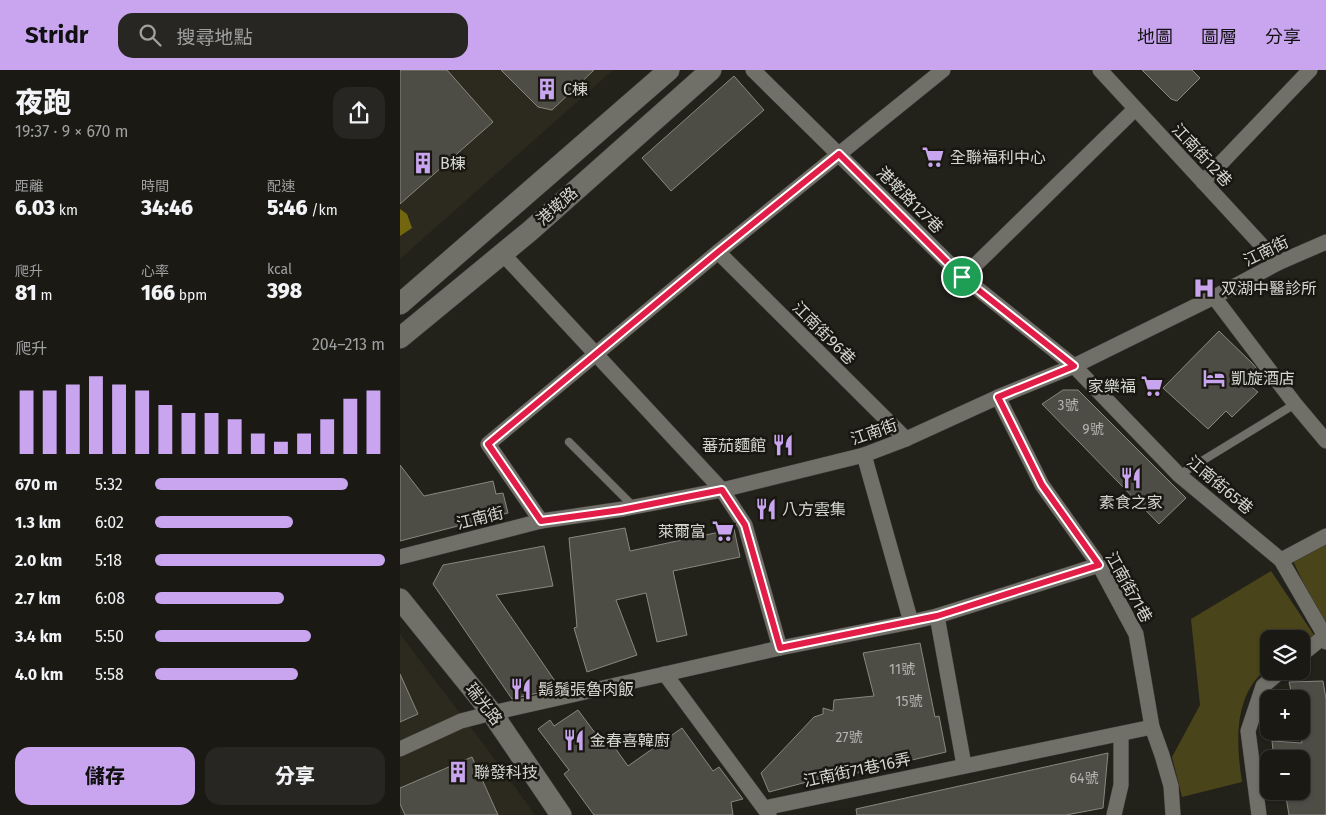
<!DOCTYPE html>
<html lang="zh-TW">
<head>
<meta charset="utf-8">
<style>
  body { margin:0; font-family:"Fira Sans","Noto Sans TC",sans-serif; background:#272622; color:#f1f3f6; height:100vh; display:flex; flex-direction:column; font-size:19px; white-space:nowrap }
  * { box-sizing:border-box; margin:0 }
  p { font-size:16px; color:#9fa0a0 }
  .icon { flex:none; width:28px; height:28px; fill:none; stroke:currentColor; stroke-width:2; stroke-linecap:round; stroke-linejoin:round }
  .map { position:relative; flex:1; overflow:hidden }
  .drawer { display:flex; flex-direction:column; background:#1a1914; width:400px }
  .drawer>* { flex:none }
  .tools { position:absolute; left:860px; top:560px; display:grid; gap:10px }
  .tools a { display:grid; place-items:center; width:50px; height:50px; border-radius:10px; background:#1a1914; box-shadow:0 1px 4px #0004,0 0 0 1px #383834; font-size:25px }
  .pin { position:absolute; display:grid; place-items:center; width:42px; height:42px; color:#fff; margin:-21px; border:2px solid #fff; border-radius:50%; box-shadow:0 1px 5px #0007 }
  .round { display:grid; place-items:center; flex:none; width:52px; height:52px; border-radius:15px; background:#272622 }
  .headline { display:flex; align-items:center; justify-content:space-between; height:85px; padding:0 15px }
  h1 { font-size:28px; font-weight:800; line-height:38px }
  .figures { display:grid; grid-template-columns:repeat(3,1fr); gap:8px; height:85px; padding:5px 15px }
  .figures div { display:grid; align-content:center }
  .figures b { font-size:21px; font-weight:800 }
  .figures small { font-size:14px; font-weight:400 }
  .figures p { font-size:14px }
  .chart { height:140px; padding:10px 15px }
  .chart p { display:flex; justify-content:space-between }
  .chart svg { width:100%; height:90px; margin-top:5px; stroke:#c8a5ee; stroke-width:6 }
  .primary-button { display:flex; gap:10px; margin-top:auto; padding:10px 15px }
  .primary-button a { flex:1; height:58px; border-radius:15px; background:#c8a5ee; color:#111; font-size:20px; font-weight:800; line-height:58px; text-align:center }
  .primary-button a+a { background:#272622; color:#f1f3f6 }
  ul { padding:0 15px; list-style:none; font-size:16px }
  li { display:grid; grid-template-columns:80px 60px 1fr; align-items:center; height:38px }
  li i { height:12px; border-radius:6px; background:#c8a5ee }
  header { display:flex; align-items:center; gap:30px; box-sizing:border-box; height:70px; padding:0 25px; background:#c8a5ee; color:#111 }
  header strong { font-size:24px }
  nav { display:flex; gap:28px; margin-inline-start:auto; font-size:18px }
  .search { width:350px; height:45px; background:#272622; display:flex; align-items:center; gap:12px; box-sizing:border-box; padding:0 18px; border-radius:15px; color:#9fa0a0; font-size:19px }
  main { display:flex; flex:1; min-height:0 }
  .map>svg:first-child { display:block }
</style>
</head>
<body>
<header>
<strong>Stridr</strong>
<div class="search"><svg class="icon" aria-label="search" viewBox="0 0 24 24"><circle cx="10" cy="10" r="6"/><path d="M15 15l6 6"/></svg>搜尋地點</div>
<nav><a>地圖</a><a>圖層</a><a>分享</a></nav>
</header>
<main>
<section class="drawer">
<div class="headline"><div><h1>夜跑</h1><p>19:37 · 9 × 670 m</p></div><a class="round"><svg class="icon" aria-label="share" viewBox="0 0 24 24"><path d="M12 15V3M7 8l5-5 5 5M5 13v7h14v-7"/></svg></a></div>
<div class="figures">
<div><p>距離</p><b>6.03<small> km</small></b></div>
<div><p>時間</p><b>34:46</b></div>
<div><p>配速</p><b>5:46<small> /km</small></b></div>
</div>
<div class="figures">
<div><p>爬升</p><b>81<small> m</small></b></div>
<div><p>心率</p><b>166<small> bpm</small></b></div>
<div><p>kcal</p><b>398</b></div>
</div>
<div class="chart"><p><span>爬升</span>204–213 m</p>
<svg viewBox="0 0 160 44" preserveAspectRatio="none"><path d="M5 44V13M15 44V13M25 44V10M35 44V6M45 44V10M55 44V13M65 44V20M75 44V24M85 44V24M95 44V27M105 44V34M115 44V38M125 44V34M135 44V27M145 44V17M155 44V13"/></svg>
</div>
<ul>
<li><b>670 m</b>5:32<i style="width:84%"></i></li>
<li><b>1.3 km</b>6:02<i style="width:60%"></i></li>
<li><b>2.0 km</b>5:18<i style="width:100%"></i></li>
<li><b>2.7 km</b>6:08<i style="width:56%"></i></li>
<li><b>3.4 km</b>5:50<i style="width:68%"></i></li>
<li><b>4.0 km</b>5:58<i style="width:62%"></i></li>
</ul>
<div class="primary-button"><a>儲存</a><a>分享</a></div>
</section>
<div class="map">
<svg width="926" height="745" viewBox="0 0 926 745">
  <rect width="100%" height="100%" fill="#22211a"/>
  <g fill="#2c2a1e">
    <polygon points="0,0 213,0 0,189"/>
    <polygon points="0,564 100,696 135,745 0,745"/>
  </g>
  <g fill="#4a441a">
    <polygon points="926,473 926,561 893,491"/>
    <path d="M871,501L914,565L901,574V569H869V597C833,623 836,673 842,712L782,727L772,687L800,635L791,549Z"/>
  </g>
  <polygon fill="#72660f" points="0,139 7,144 12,158 0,166"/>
  <g fill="#4d4c45" stroke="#898880">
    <polygon points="0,0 47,0 93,52 0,134"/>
    <polygon points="101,0 194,0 152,40 138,37"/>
    <polygon points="742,0 792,0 800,8 777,31 771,29"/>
    <polygon points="334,6 364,40 271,121 242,88"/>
    <polygon points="819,261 853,294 860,303 849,315 858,322 832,347 826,341 808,359 763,318"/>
    <polygon points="663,320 678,320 786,428 759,454 642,334"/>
    <polygon points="0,395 24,426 93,411 96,424 103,423 108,443 0,471"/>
    <polygon points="225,458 230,481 334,459 340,487 273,501 287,565 257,572 246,523 216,530 237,585 187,602 174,558 177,557 169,468"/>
    <polygon points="144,476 153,516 96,525 157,614 151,620 112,629 33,514 43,495"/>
    <polygon points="520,573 535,647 539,646 546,682 457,703 456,699 369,722 361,703 414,647 423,644 423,638 433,641 434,630 474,626 463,583"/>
    <polygon points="0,604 18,644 0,652"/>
    <polygon points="923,611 926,629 926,745 889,745 885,721 901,721 901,689 874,689 872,671 902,673 900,661 901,661 901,629 893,629 889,612"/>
    <polygon points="178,640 204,675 210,671 228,696 282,658 313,701 319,697 343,729 331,732 333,745 194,745 164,704 169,700 138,659 150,650 154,656"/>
    <polygon points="708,683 703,738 666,745 457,745 456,739"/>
    <polygon points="72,687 98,745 5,745 0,734 0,718"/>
  </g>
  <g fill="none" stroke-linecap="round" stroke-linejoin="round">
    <g stroke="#3c3b36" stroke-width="9">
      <g id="lane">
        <polyline points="169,372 234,437"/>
        <polyline points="779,405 895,334"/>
      </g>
    </g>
    <g stroke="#3c3b36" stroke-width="16">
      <g id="street">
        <polyline points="353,0 563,207 674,296 779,405 881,490 925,566 926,572"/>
        <polyline points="700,0 878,193"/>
        <polyline points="803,112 910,0"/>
        <polyline points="318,182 506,369"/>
        <polyline points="102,183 322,420 345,455 380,578"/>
        <polyline points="563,207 735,39"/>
        <polyline points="814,227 895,334 926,371"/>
        <polyline points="598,327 642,415 699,495 736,564 752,657 762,685 771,716 773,745"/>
        <polyline points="464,385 511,552 537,546 699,495"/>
        <polyline points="141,451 88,374 318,182 543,0"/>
        <polyline points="0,487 141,451 223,439 322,420 464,385 506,369 598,327 674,296 814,227 878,193 926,172"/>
        <polyline points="881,490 926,466"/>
        <polyline points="537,546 564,695"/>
        <polyline points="901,585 926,565"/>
        <polyline points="265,604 369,745"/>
        <polyline points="0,679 61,651 92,643 380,578 511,552"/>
        <polyline points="364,738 752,657"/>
        <polyline points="714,745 721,715 721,664"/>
        <polyline points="859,745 848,661 863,616 881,601"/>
      </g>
    </g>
    <g stroke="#3c3b36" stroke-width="22">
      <g id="secondary">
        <polyline points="0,234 269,0"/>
        <polyline points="0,268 130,161 311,0"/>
        <polyline points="0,529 92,643 161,745"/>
      </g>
    </g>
    <use href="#lane" stroke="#717068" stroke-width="8"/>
    <use href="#street" stroke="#717068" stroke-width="15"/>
    <use href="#secondary" stroke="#717068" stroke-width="21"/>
  </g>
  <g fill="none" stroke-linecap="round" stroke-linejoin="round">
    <g stroke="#fff" stroke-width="10">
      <polygon id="route" points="439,84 562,207 674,296 598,327 642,415 699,495 537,546 380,578 345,455 322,420 221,440 141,451 88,374 318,182"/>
    </g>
    <use href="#route" stroke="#e11d48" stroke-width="6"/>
  </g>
  <defs>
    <g id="building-bare" transform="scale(1.725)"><path d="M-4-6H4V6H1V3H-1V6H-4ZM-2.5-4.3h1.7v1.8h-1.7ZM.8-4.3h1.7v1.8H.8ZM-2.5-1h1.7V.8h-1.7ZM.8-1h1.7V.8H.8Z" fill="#c8a5ee" stroke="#181811" stroke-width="2.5" paint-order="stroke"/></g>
    <g id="supermarket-bare" transform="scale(1.725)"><path d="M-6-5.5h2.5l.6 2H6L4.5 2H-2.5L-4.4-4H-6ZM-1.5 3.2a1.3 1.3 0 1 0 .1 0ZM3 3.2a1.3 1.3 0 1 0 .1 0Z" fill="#c8a5ee" stroke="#181811" stroke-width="2.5" paint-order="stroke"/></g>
    <g id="hospital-bare" transform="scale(1.725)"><path d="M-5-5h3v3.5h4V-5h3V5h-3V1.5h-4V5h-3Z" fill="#c8a5ee" stroke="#181811" stroke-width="2.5" paint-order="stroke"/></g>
    <g id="hotel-bare" transform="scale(1.725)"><path d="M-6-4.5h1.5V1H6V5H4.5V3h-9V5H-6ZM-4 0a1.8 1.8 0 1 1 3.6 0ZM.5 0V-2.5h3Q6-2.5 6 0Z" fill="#c8a5ee" stroke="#181811" stroke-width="2.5" paint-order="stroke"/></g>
    <g id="restaurant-bare" transform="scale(1.725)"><path d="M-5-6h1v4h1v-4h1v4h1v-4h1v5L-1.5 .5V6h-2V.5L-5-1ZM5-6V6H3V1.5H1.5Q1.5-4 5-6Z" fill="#c8a5ee" stroke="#181811" stroke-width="2.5" paint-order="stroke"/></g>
  </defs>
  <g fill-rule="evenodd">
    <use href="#building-bare" x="147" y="19"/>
    <use href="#supermarket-bare" x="533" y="87"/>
    <use href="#building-bare" x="23" y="93"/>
    <use href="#hospital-bare" x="804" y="218"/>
    <use href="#hotel-bare" x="814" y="308"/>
    <use href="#supermarket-bare" x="752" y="316"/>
    <use href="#restaurant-bare" x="383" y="375"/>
    <use href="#restaurant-bare" x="731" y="408"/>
    <use href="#restaurant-bare" x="366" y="439"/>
    <use href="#supermarket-bare" x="323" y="461"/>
    <use href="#restaurant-bare" x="121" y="619"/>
    <use href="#restaurant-bare" x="174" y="670"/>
    <use href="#building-bare" x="58" y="702"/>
  </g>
  <g text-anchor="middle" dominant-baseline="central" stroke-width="5" stroke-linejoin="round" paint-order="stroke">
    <g font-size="14" fill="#b4b4ae">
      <text x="668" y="335">3號</text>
      <text x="693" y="359">9號</text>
      <text x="502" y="599">11號</text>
      <text x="509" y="631">15號</text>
      <text x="449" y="667">27號</text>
      <text x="684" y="708">64號</text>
    </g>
    <g font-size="16" fill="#d6d6d1" stroke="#181811" text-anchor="start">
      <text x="163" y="19">C棟</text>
      <text x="550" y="87">全聯福利中心</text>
      <text x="40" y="93">B棟</text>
      <text x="821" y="218">双湖中醫診所</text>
      <text x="831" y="308">凱旋酒店</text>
      <text x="736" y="316" text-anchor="end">家樂福</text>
      <text x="366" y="375" text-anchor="end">蕃茄麵館</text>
      <text x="731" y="432" text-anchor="middle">素食之家</text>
      <text x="382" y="439">八方雲集</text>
      <text x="306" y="461" text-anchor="end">萊爾富</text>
      <text x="138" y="619">鬍鬚張魯肉飯</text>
      <text x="190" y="670">金春喜韓廚</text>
      <text x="74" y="702">聯發科技</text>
    </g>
    <g font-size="16" fill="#d6d6d1" stroke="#181811">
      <text transform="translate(802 85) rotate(47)">江南街12巷</text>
      <text transform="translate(510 130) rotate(45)">港墘路127巷</text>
      <text transform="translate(157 136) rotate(-42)">港墘路</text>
      <text transform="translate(866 181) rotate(-26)">江南街</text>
      <text transform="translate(424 263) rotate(45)">江南街96巷</text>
      <text transform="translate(474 362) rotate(-19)">江南街</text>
      <text transform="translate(820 415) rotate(40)">江南街65巷</text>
      <text transform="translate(80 448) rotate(-14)">江南街</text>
      <text transform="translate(729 517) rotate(61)">江南街71巷</text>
      <text transform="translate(84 634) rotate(52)">瑞光路</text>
      <text transform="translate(457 700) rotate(-12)">江南街71巷16弄</text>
    </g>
  </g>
</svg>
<div class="tools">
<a><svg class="icon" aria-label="layers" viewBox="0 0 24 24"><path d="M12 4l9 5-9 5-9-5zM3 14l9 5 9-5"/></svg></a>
<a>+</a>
<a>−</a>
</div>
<div class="pin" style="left:562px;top:207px;background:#1e9e55"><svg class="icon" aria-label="arrive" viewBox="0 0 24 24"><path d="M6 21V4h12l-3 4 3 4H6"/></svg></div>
</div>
</main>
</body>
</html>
